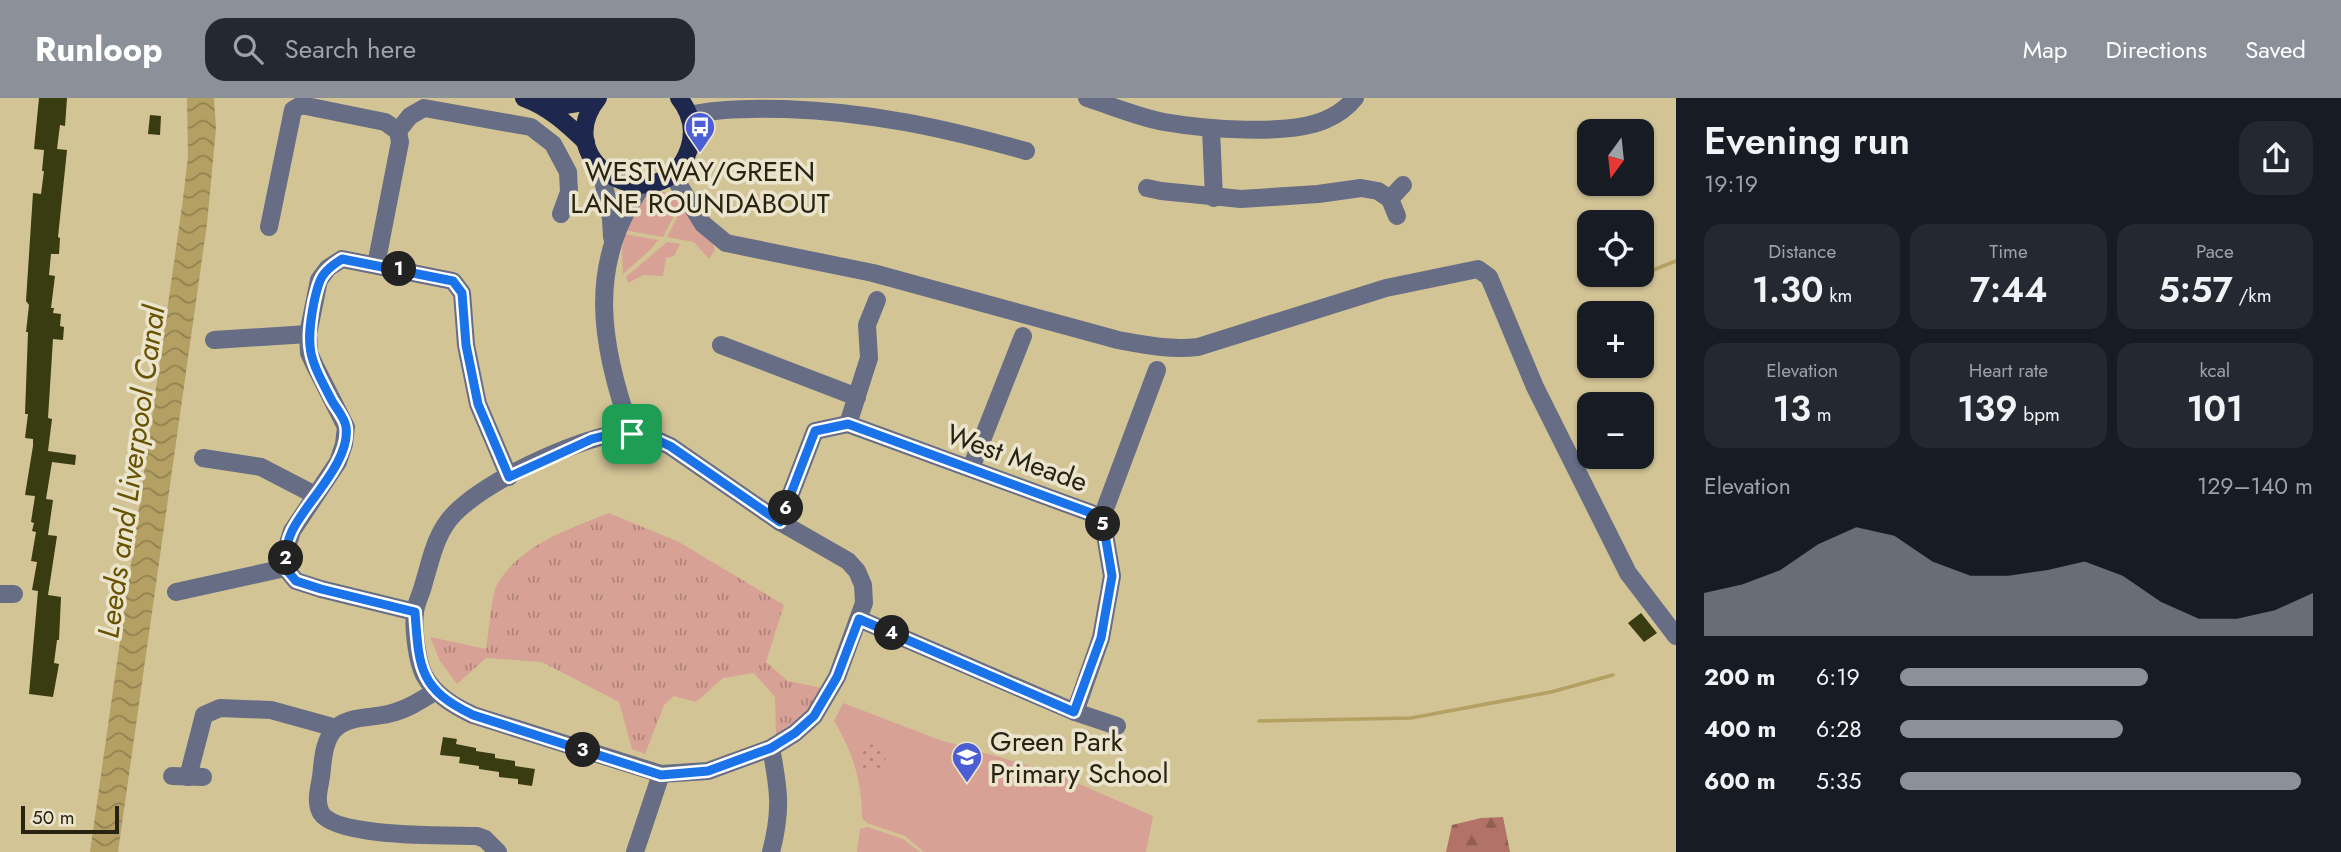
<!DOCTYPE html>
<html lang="en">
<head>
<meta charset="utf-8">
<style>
  body { margin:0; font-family:Jost,sans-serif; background:#242831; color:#f1f3f6; height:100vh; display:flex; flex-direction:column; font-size:26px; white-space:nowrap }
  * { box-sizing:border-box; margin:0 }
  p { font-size:23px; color:#9ea1a6 }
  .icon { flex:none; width:38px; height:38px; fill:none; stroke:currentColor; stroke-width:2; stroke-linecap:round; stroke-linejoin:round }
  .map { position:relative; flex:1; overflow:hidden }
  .drawer { display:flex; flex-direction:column; background:#171b24; width:665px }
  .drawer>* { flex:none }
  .needle { width:46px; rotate:195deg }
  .tools { position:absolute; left:1577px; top:21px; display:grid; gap:14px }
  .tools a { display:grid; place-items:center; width:77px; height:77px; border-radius:14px; background:#171b24; box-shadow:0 2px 5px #0004; font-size:35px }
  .scale { position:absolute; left:21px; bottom:18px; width:98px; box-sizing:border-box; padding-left:7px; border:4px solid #292311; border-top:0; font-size:19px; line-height:24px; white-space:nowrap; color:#292311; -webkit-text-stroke:5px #ece5ce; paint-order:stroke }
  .pin { position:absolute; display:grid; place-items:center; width:60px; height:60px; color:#fff; margin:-30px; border-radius:14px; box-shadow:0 4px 10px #0006 }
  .km { position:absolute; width:35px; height:35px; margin:-18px; border-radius:50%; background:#222; color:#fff; font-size:19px; line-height:35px; text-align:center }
  .round { display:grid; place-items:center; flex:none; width:74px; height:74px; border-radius:21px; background:#242831 }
  .overview { display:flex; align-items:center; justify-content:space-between; height:119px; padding:0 28px }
  h1 { font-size:38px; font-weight:600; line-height:52px }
  .figures { display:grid; grid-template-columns:repeat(3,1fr); gap:10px; height:119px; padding:7px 28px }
  .figures div { display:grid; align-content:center; border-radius:18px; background:#242831; text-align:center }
  .figures b { font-size:35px; font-weight:600 }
  .figures small { font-size:19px; font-weight:400 }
  .figures p { font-size:19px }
  .chart { height:196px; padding:14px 28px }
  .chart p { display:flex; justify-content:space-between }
  .chart svg { width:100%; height:126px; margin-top:7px; fill:#8c9099; opacity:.7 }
  ul { padding:0 28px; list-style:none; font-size:23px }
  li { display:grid; grid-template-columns:112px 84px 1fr; align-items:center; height:52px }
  li i { height:18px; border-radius:9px; background:#8c9099 }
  header { display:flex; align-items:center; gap:42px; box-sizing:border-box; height:98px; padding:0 35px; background:#8c9099; color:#fff }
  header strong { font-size:33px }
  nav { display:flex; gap:38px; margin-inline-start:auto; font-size:24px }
  .search { width:490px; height:63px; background:#242831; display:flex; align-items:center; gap:18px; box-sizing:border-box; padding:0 24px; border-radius:21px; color:#9ea1a6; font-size:26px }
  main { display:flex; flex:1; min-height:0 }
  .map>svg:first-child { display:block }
</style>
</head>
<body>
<header>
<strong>Runloop</strong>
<div class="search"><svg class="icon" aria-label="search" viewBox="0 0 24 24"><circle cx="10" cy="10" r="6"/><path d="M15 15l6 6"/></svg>Search here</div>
<nav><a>Map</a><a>Directions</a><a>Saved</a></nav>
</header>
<main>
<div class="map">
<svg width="1676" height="754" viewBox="0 0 1676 754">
  <defs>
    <pattern id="forest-firs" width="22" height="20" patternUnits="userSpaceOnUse" patternTransform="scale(1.75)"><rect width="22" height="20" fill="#b27366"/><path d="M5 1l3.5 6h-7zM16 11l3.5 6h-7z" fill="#915e53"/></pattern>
    <pattern id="park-tufts" width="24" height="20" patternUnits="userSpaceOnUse" patternTransform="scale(1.75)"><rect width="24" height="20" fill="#d8a196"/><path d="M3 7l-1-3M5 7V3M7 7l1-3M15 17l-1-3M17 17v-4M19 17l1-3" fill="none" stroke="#af8379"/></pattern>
    <pattern id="garden-dots" width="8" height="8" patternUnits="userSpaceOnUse" patternTransform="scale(1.75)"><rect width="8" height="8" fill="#d8a196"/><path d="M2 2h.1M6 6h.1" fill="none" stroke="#af8379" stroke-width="1.8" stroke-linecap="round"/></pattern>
    <pattern id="water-waves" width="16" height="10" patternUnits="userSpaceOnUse" patternTransform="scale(1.75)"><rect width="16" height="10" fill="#b4a063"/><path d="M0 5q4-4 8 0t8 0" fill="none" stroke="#928250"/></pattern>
  </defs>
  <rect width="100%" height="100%" fill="#d3c496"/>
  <g fill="#d8a196">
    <path d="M663,94L676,99L681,104L663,139L623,132C634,113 638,95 663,94Z"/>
    <polygon points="684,106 713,146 715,152 709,161 694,144 667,139"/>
    <polygon points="625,136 658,142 651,151 623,176 622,151"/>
    <polygon points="667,144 680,146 674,158 666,160 663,178 643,177 628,185 626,179"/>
    <path d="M843,605L940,642L1054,675L1153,718L1146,754H924L905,738L867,725L862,720C862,684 853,654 834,623Z"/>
    <polygon points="868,729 903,741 920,754 857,754 860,731"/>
  </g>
  <polygon fill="url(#forest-firs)" points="1503,719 1510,754 1446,754 1452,727 1481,720"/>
  <path fill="url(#park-tufts)" d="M609,415L679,444L784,507L766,564L788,583L822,590L805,616L776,637L775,599L754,575L723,580L696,604L674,598L664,607L645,656L632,651L619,604L542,564L486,560L457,586L440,563L430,539L486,551C489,536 491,497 497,487C519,447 569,431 609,415Z"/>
  <polygon fill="url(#garden-dots)" points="865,645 888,651 882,676 859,670"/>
  <polygon fill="url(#water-waves)" points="187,0 214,0 216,30 207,126 118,754 90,754 183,101 188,58"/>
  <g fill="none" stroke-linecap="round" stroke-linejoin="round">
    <g stroke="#b4a063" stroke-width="3.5">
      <polyline points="1648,174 1676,163"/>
      <polyline points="1259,623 1411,620 1551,594 1613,577"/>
    </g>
  </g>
  <g fill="#393b10">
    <polygon points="39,0 67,0 65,28 60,27 57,51 67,52 58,139 60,140 59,156 51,156 49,177 55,178 51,210 54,210 53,215 61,216 60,228 64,229 63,242 53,241 48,320 52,321 48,353 76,357 75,367 52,364 46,401 53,402 48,437 57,438 48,497 61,499 59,542 57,542 54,565 59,566 53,599 29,596 38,493 32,492 37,464 31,463 36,434 32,433 34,425 31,424 35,398 25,397 33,348 33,341 25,340 28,316 25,316 28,234 26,234 29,207 26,203 33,95 41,96 44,73 42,73 44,52 34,51"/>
    <polygon points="150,17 161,18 160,37 148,36"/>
    <polygon points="1641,515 1657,535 1644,544 1628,525"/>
    <polygon points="443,639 457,641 456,646 476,650 476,653 495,656 495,660 515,663 515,668 535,671 532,688 518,686 518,681 499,679 499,674 479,671 479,668 459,665 460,659 440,657"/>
  </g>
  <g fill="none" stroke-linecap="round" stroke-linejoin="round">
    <g stroke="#666d85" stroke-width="18">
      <path d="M1087,0C1112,8 1138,19 1164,24C1204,31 1288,38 1325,22C1337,17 1347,10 1355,0"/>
      <path d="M689,17C720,10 753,10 785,11C871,14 944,30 1026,53"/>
      <polyline points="1211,31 1214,100"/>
      <polyline points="398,33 410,18 424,10 531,29 553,46 568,74 569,94 561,116"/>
      <polyline points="601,72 611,121 612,139"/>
      <path d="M672,76L703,126L726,145L873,175L1118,242C1145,247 1170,252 1198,249L1386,190L1478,171L1489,179L1535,289L1628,475L1676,538"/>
      <polyline points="1147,90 1161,93 1241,101 1318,96 1361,90 1378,93 1390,101"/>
      <polyline points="1397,118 1390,101 1403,87"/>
      <polyline points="269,129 293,12 301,7 385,24 398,33 400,44 376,167"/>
      <polyline points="214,242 308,236"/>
      <polyline points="721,247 857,299"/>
      <polyline points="848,326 869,260 867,227 877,202"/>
      <path d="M613,336L648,338L670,348L780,424L848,463L857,473L863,487L864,505L837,579L814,618L795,635L771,650L708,673L661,676L473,617C454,608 435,597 424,577C417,563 413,530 415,514C416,505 421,496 423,488C431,462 435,435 455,415C488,382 567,346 613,336Z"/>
      <path d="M632,336C601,250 585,166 643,87"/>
      <polyline points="203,360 261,369 315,397"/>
      <polyline points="971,370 1023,238"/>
      <polyline points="1102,419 1157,272"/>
      <polyline points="780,424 815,333 848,326 1102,419"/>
      <polyline points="176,494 285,470"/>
      <polyline points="0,496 14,496"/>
      <polyline points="415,514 321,491 296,483 285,470 286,452 292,433 338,364 344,346 346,329 315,268 309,255 308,236 319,182 328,170 342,161 453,183 462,195 466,247 478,306 509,379"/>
      <polyline points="859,521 1075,614 1117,628"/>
      <path d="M436,593C420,603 406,612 388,616C371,620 351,618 337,629C323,641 323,663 321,679C319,691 315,704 321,715C337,740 447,737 477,738L485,741L498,754"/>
      <polyline points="1075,614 1101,540 1112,478 1102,419"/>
      <path d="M771,650C779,692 782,712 771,754"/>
      <polyline points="172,678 203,679"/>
      <polyline points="188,679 204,617 220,610 271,612 336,630"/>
      <polyline points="635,754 661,676"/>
    </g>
    <g stroke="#1e274d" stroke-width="18">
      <path d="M524,0C549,9 567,26 586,44"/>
      <path d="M598,0C545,67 663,127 689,51C695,33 691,15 679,0"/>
      <polyline points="540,5 565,7 596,2"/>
    </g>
  </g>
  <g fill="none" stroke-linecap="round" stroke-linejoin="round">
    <g stroke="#fff" stroke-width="14">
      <path id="route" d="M342,161L453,183L462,195L466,247L478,306L509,379L592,341L612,336L648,338L670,348L780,424L815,333L848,326L1102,419L1112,478L1101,540L1074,614L859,521L837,579L814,618L795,635L771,650L708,673L661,677L473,617C419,591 419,570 415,514L321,491L296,483L285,470C286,457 286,445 292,433C306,404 351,363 346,329C345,320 335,309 331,301C309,259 305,251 314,204C319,181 321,174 342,161Z"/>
    </g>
    <use href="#route" stroke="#1a73e8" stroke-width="9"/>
  </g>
  <defs>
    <g id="bus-pin" transform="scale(1.575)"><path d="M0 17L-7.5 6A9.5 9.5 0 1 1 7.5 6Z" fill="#4b5ed3" stroke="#ece5ce"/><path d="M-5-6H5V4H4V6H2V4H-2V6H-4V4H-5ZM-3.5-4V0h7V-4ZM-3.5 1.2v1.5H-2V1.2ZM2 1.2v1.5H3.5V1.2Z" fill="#fff"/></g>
    <g id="school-pin" transform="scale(1.575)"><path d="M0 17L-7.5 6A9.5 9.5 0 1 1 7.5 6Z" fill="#4b5ed3" stroke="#ece5ce"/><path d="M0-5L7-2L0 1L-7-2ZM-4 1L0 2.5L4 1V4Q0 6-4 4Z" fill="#fff"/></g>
  </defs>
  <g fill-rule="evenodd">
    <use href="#bus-pin" x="700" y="29"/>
    <use href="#school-pin" x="967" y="659"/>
  </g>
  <g text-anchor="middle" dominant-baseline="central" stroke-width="7" stroke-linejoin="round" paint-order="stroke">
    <g font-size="28" fill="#292311" stroke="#ece5ce">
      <text x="700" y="73">WESTWAY/GREEN<tspan x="700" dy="32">LANE ROUNDABOUT</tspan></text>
      <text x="990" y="643" text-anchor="start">Green Park<tspan x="990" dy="32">Primary School</tspan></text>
    </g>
    <g font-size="28" fill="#292311" stroke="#ece5ce">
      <text transform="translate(1017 360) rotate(20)">West Meade</text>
    </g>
    <g font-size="30" font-style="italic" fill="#675302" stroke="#ece5ce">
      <text transform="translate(131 374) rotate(-82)">Leeds and Liverpool Canal</text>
    </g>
  </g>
</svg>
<div class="tools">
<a><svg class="needle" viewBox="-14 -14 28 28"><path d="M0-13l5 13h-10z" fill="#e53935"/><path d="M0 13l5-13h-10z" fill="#9ea1a6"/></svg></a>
<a><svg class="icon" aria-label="locate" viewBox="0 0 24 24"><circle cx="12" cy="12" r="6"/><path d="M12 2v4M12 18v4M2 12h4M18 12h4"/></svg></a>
<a>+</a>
<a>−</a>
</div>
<div class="scale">50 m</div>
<div class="pin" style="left:632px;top:336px;background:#1e9e55"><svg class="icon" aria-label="arrive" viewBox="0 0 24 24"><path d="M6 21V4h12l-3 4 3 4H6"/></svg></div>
<b class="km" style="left:399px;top:171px">1</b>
<b class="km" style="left:286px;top:460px">2</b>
<b class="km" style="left:583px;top:652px">3</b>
<b class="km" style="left:892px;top:535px">4</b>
<b class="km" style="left:1103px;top:426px">5</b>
<b class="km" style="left:786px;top:410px">6</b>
</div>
<section class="drawer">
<div class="overview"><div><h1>Evening run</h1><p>19:19</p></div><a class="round"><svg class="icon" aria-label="share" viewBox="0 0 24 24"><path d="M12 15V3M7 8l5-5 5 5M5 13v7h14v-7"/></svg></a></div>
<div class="figures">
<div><p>Distance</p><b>1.30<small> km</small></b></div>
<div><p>Time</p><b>7:44</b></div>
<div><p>Pace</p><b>5:57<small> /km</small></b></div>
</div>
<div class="figures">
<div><p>Elevation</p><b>13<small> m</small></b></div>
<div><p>Heart rate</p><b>139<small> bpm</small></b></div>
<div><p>kcal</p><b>101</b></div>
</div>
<div class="chart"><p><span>Elevation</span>129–140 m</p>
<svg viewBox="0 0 160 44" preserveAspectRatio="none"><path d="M0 44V29L10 26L20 21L30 12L40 6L50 9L60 18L70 23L80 23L90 21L100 18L110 23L120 32L130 38L140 38L150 35L160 29V44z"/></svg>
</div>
<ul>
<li><b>200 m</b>6:19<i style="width:60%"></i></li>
<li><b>400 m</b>6:28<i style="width:54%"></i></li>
<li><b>600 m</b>5:35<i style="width:97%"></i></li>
</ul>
</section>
</main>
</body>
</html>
